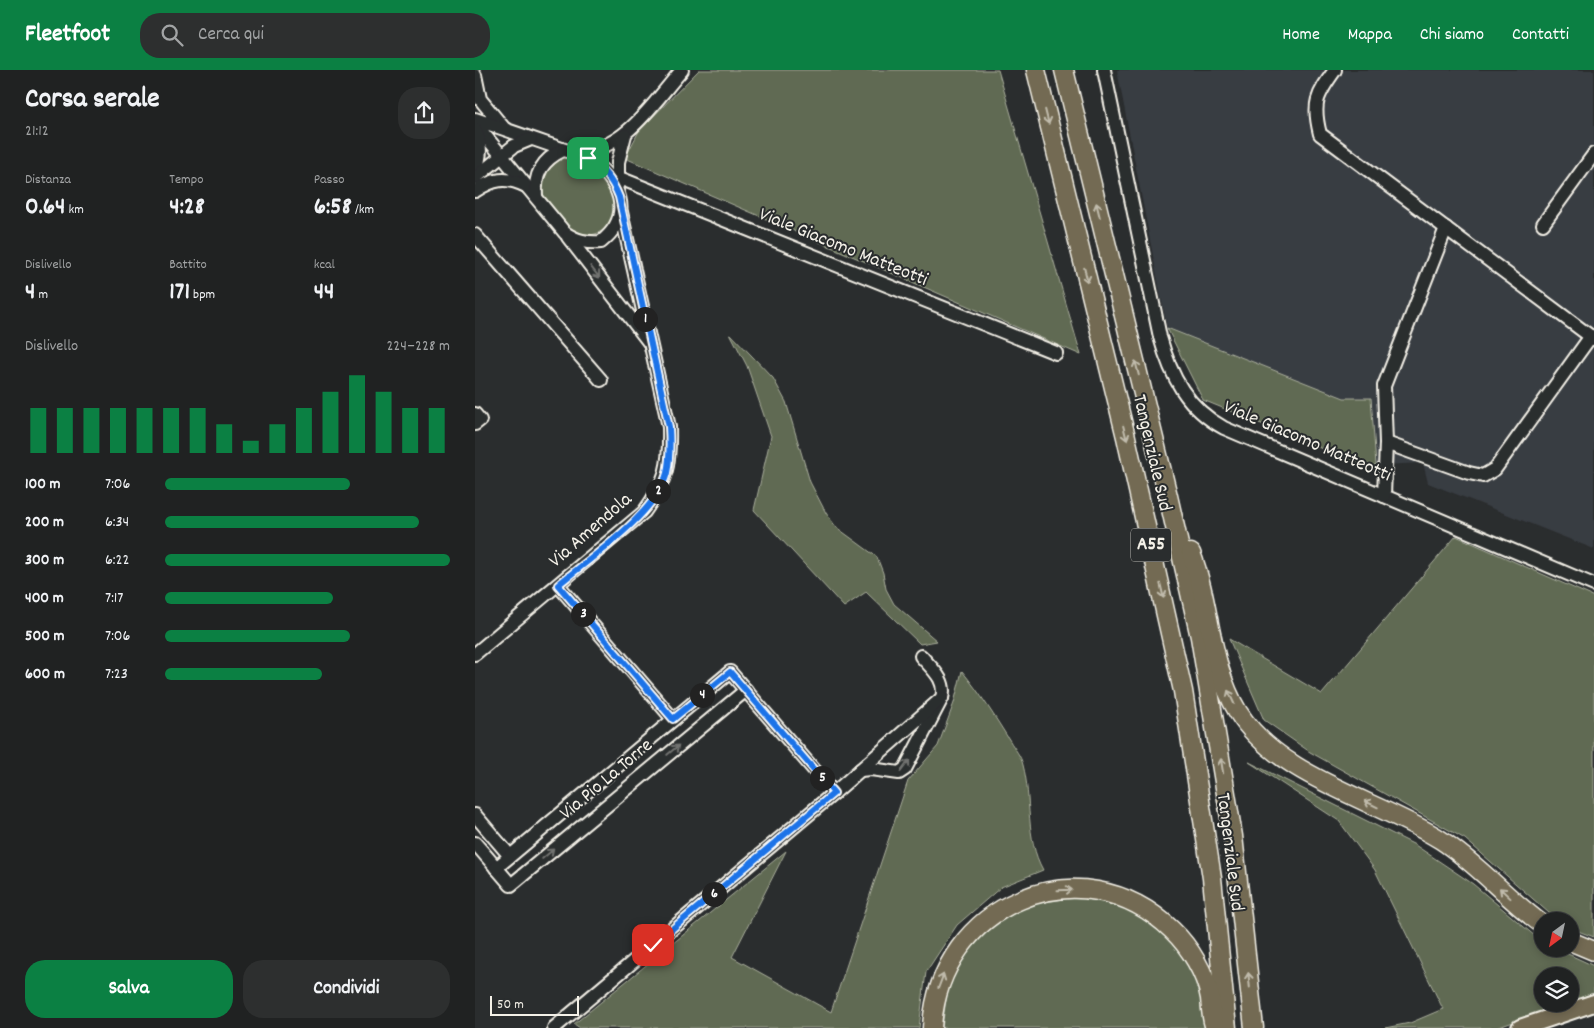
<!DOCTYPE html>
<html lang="it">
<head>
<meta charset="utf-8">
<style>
  body { margin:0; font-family:Dekko,sans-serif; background:#2d2f2f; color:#f1f3f6; height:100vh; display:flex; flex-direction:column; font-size:19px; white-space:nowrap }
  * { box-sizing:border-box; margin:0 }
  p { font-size:16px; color:#a2a4a5 }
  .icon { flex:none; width:28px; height:28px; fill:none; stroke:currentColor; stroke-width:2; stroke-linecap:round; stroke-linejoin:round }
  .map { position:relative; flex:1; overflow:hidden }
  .panel { display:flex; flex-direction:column; background:#202222; width:475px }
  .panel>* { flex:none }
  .needle { width:32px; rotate:213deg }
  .tools { position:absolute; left:1059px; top:842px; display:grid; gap:10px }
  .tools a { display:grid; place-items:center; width:45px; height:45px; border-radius:50%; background:#202222; box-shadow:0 2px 8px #0003,0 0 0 1px #3d3f40; font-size:25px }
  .scale { position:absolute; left:15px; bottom:12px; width:89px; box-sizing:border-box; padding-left:5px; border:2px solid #f4f1e8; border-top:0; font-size:14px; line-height:18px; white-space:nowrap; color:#f4f1e8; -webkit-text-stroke:4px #2a2d2e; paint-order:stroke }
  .pin { position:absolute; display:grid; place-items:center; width:42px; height:42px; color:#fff; margin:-21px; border-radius:10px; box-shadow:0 2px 8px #0006 }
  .km { position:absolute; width:25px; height:25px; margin:-12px; border-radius:50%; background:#222; color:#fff; font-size:14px; line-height:25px; text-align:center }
  .round { display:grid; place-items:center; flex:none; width:52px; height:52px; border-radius:20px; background:#2d2f2f }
  .headline { display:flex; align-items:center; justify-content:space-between; height:85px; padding:0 25px }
  h1 { font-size:28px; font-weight:700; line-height:38px }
  .stats { display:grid; grid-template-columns:repeat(3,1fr); gap:8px; height:85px; padding:5px 25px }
  .stats div { display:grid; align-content:center }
  .stats b { font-size:25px; font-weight:700 }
  .stats small { font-size:14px; font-weight:400 }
  .stats p { font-size:14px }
  .chart { height:140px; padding:10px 25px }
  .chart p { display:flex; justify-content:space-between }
  .chart svg { width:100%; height:90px; margin-top:5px; stroke:#0b8043; stroke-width:6 }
  .primary-button { display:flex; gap:10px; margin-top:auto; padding:10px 25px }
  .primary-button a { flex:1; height:58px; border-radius:20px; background:#0b8043; color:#fff; font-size:20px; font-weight:700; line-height:58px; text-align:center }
  .primary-button a+a { background:#2d2f2f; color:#f1f3f6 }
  ul { padding:0 25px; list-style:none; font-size:16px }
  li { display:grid; grid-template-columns:80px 60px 1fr; align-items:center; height:38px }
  li i { height:12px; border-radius:6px; background:#0b8043 }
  header { display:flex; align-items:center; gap:30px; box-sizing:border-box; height:70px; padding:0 25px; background:#0b8043; color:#fff }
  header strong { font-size:24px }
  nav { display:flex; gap:28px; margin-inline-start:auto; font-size:18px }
  .search { width:350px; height:45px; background:#2d2f2f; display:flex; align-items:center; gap:12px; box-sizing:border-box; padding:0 18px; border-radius:20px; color:#a2a4a5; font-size:19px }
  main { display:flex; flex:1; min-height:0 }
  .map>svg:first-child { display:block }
</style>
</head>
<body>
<header>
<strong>Fleetfoot</strong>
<div class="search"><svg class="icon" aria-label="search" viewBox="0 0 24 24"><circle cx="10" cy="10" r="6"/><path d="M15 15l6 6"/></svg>Cerca qui</div>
<nav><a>Home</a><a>Mappa</a><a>Chi siamo</a><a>Contatti</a></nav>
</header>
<main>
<section class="panel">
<div class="headline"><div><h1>Corsa serale</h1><p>21:12</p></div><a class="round"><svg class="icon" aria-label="share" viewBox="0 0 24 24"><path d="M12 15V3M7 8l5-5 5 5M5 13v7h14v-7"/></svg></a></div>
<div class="stats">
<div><p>Distanza</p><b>0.64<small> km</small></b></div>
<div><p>Tempo</p><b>4:28</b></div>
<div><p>Passo</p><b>6:58<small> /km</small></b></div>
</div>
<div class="stats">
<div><p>Dislivello</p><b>4<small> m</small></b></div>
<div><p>Battito</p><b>171<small> bpm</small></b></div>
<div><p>kcal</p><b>44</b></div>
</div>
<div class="chart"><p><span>Dislivello</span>224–228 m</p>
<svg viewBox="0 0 160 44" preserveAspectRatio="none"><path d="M5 44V22M15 44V22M25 44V22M35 44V22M45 44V22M55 44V22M65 44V22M75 44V30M85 44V38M95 44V30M105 44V22M115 44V14M125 44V6M135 44V14M145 44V22M155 44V22"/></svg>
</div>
<ul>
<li><b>100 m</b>7:06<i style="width:65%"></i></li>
<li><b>200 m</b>6:34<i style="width:89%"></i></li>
<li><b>300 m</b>6:22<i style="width:100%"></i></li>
<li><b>400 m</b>7:17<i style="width:59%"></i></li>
<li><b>500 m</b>7:06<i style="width:65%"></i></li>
<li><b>600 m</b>7:23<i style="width:55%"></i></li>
</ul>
<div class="primary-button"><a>Salva</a><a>Condividi</a></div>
</section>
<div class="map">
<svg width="1119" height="958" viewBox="0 0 1119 958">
  <rect width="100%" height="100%" fill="#2a2d2e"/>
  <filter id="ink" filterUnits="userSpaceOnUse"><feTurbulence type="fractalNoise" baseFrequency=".02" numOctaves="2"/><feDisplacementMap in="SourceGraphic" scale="10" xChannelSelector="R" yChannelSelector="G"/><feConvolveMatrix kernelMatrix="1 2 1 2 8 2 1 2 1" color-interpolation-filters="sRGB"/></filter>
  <g filter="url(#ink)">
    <polygon fill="#383c42" points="642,0 1119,0 1119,479 953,413 948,393 889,396 728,330 692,258"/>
    <g fill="#606b52" stroke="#aaae9d">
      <polygon points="224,0 523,0 606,285 150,88 164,61"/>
      <path d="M89,85C105,89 126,100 135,114C145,130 139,159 120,164C114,166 106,165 100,165L65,126L66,102Z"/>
      <polygon points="692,258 869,328 896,328 901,395 889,396 728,330"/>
      <polygon points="255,263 298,308 311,332 335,412 351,443 361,457 402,487 408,503 411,519 419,534 462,571 445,574 391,522 369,537 279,440 296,366 272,296"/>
      <polygon points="981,466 1119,527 1119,867 1095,858 1095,851 1083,851 990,769 835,682 789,650 754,569 847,624"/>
      <path d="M487,601C505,623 520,647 535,671C539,678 546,686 548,695C557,729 550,768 568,800L526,817L482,855L451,902L444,958H105L99,954L311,781L257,887L356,942L433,711L463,676L479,633Z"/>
      <polygon points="774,692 940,775 998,814 1067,872 1068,879 1082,879 1119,896 1119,924 1095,932 1095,906 1068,906 1068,934 1090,934 1021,958 910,958 935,953 968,939 900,800 864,751"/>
      <path d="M602,827C680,834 723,882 732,958H467L472,922L481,898L510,860L552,835Z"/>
    </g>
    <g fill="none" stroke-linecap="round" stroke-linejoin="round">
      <g stroke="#f4f1e8" stroke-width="16">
        <g id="minor">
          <path d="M629,0L685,267C696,307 712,338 749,358L1119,515"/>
          <path d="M860,0C842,25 837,33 845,64L1119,269"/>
          <polyline points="0,5 5,29 28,57"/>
          <path d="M0,49L113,88C144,110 161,144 126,172C111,173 102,171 90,163L8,63L0,57"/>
          <path d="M0,59C7,75 6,87 0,103"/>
          <path d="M103,83C151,79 178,33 207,0"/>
          <polyline points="142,107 581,283"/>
          <polyline points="0,108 39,76 56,69"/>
          <polyline points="143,114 143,92 150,65"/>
          <path d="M0,121C18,109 31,106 51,116"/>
          <path d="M61,127C59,104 67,90 88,80"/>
          <polyline points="1068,154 1119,84"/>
          <polyline points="0,165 126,310"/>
          <polyline points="93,167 174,272"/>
          <polyline points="0,344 5,350 0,354"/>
          <polyline points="911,373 909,316 971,158"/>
          <polyline points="909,426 911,373 994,403 1008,406 1020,399 1116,266"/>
          <polyline points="83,515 198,649"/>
          <path d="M0,584L169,442C192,410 195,396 194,357L146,142"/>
          <path d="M385,700L396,699L424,703L430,699L467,628C472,610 457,599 446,586"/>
          <polyline points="0,745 35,786"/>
          <polyline points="0,773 36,815 271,620"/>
          <polyline points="21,798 255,602 359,723"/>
          <polyline points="79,958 359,723 467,628"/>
        </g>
      </g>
      <g stroke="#f4f1e8" stroke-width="20">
        <polyline id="major" points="1045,958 1119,933"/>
      </g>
      <g stroke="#f4f1e8" stroke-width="21">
        <g id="highway">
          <polyline points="561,0 651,367 708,621 737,808 752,958"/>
          <polyline points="589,0 693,426 725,567 758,766 779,958"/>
          <path d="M716,483C736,534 734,595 763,642C804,708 903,730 966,770C1003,794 1032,829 1068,855"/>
          <polyline points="1095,871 1119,881"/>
          <path d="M457,958C463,835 606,772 697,860C715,877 731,904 735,928C736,938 736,949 740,958"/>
        </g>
      </g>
      <use href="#minor" stroke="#2a2d2e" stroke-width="12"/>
      <use href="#major" stroke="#736b52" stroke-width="16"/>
      <use href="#highway" stroke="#736b52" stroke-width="18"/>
    </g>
    <defs><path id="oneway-shaft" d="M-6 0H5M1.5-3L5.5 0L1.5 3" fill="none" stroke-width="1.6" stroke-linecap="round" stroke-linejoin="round" transform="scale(1.25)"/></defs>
    <g stroke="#c0bbac">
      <use href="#oneway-shaft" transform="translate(572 47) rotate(76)"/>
      <use href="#oneway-shaft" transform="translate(623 140) rotate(-104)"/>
      <use href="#oneway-shaft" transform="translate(611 205) rotate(76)"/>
      <use href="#oneway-shaft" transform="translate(662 298) rotate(-104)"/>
      <use href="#oneway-shaft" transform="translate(650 363) rotate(76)"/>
      <use href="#oneway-shaft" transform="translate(687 521) rotate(77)"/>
      <use href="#oneway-shaft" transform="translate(756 627) rotate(-115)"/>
      <use href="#oneway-shaft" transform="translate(747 696) rotate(-99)"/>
      <use href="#oneway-shaft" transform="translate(896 734) rotate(-154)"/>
      <use href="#oneway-shaft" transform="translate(590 820) rotate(-2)"/>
      <use href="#oneway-shaft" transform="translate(1030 823) rotate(-137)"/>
      <use href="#oneway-shaft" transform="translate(774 910) rotate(-96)"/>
      <use href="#oneway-shaft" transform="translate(466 911) rotate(-69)"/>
    </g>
    <g stroke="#71726f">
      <use href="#oneway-shaft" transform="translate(120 202) rotate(52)"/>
      <use href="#oneway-shaft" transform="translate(198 680) rotate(-40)"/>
      <use href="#oneway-shaft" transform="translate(430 696) rotate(-53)"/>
      <use href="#oneway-shaft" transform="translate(73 784) rotate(-40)"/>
    </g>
  </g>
  <g fill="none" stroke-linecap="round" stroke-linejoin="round" filter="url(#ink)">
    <g stroke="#fff" stroke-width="10">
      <path id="route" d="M113,88C128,99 137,109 144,127L194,357C195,372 195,388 192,403C181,444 115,488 83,515L198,649L255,602L359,723L178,875"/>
    </g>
    <use href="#route" stroke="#1a73e8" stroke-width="6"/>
  </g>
  <g text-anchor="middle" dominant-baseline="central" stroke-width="4" stroke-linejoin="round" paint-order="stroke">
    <rect fill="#2a2d2e" stroke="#b7b6b0" stroke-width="1" x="656" y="458.5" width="40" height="33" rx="4"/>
    <g font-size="19" font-weight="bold" fill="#f4f1e8">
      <text x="676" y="475">A55</text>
    </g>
    <g font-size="20" fill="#f4f1e8" stroke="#2a2d2e">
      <text transform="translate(368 178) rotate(22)">Viale Giacomo Matteotti</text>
      <text transform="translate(832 372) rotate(23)">Viale Giacomo Matteotti</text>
      <text transform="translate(676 383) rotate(77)">Tangenziale Sud</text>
      <text transform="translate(116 461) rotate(-41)">Via Amendola</text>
      <text transform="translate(132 710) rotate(-40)">Via Pio La Torre</text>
      <text transform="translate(754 782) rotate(83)">Tangenziale Sud</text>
    </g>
  </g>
</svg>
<div class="tools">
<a><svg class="needle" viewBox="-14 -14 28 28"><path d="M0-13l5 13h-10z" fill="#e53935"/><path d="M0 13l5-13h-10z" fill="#a2a4a5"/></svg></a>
<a><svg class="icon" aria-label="layers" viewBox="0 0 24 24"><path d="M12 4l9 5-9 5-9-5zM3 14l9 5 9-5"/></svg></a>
</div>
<div class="scale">50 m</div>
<div class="pin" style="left:113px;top:88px;background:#1e9e55"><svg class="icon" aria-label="arrive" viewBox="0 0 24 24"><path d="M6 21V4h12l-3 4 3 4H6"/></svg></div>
<div class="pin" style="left:178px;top:875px;background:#d93025"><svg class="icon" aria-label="check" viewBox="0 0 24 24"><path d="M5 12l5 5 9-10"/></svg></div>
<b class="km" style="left:170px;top:249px">1</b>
<b class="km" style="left:183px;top:421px">2</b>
<b class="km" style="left:108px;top:544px">3</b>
<b class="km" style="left:227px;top:625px">4</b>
<b class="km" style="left:347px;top:708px">5</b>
<b class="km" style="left:239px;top:824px">6</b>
</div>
</main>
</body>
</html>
